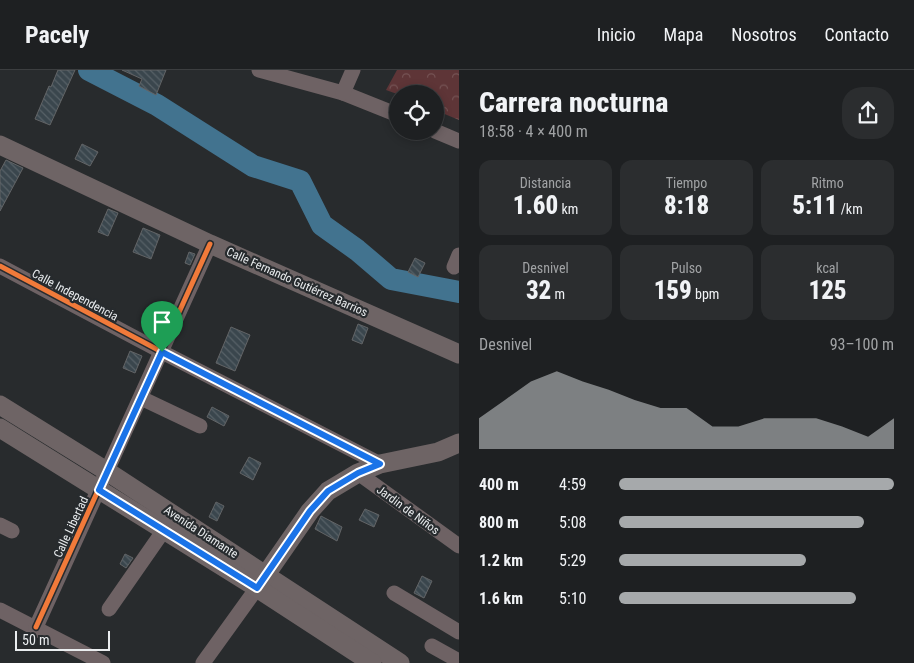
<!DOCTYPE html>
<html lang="es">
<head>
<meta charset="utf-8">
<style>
  body { margin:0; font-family:"Roboto Condensed",sans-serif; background:#2b2d2f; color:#f1f3f6; height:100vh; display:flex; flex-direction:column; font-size:19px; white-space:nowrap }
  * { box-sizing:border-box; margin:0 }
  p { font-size:16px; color:#a1a3a5 }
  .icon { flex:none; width:28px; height:28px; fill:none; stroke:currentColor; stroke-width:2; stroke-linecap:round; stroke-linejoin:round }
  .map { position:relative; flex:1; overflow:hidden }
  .side { display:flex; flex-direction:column; background:#1e2022; width:455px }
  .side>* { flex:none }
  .tools { position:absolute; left:389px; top:15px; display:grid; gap:10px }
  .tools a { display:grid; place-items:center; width:55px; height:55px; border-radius:50%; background:#1e2022; box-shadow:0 2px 8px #0003,0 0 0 1px #3c3e40; font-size:25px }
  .scale { position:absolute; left:15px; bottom:12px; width:95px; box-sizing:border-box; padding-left:5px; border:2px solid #eaedef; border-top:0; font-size:14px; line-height:18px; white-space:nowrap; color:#eaedef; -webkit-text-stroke:4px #272b2e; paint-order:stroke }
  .pin { position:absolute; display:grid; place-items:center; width:42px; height:42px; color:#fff; margin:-51px -21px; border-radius:50% 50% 50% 0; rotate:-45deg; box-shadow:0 0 5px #0007 }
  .pin .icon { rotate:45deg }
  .round { display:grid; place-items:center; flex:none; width:52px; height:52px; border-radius:20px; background:#2b2d2f }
  .head { display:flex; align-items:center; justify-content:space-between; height:85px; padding:0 20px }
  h1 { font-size:28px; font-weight:800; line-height:38px }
  .figures { display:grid; grid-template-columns:repeat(3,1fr); gap:8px; height:85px; padding:5px 20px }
  .figures div { display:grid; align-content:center; border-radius:12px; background:#2b2d2f; text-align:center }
  .figures b { font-size:25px; font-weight:800 }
  .figures small { font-size:14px; font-weight:400 }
  .figures p { font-size:14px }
  .chart { height:140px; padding:10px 20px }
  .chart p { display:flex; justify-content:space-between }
  .chart svg { width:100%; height:90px; margin-top:5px; fill:#a6a9ab; opacity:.7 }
  ul { padding:0 20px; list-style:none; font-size:16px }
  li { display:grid; grid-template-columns:80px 60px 1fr; align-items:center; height:38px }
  li i { height:12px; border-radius:6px; background:#a6a9ab }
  header { display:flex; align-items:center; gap:30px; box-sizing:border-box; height:70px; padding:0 25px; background:#1e2022; border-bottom:1px solid #3c3e40 }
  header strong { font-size:24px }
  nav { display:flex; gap:28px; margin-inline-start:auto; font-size:18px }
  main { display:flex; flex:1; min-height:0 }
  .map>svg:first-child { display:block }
</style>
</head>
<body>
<header>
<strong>Pacely</strong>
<nav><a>Inicio</a><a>Mapa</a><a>Nosotros</a><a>Contacto</a></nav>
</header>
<main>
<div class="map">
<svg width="459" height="593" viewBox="0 0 459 593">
  <defs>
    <pattern id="forest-crowns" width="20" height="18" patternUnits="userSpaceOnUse" patternTransform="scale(1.25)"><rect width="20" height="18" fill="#5e3537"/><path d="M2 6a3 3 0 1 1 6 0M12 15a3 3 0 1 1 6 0" fill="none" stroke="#755354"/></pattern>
    <pattern id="building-back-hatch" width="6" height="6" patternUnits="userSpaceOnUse" patternTransform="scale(1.25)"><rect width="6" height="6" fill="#3a464d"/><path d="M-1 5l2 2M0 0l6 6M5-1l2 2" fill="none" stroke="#576167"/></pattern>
  </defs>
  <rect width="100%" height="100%" fill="#282b2d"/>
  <polygon fill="url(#forest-crowns)" points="397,0 459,0 459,50 435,40 435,24 397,24 386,20"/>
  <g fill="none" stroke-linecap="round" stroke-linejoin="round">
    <polyline stroke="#42738f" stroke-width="22" points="89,0 157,35 253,96 300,111 322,155 357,180 391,209 459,222"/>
  </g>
  <g fill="url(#building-back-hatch)" stroke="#626466">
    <polygon points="58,0 75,0 50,55 35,49 49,16 51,17"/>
    <polygon points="122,0 166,0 156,25 139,16 142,9"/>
    <polygon points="82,74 98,82 90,96 75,89"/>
    <polygon points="6,90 23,98 0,141 0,101"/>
    <polygon points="108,139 118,143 108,166 98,162"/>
    <polygon points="143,158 160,165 151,189 133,182"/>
    <polygon points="189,182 195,184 190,195 185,193"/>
    <polygon points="415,188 425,193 418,207 408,202"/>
    <polygon points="157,248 164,252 159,264 151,260"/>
    <polygon points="358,254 368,258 362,274 352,270"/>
    <polygon points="231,257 250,265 235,301 216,293"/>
    <polygon points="130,281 142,286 135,303 123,298"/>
    <polygon points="212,337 229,346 224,356 207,347"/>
    <polygon points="249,387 261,393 253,410 240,403"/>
    <polygon points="216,432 224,436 217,451 209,447"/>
    <polygon points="365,439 379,445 374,457 359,450"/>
    <polygon points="321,446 342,457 337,471 315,459"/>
    <polygon points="125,484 133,488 126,498 120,494"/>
    <polygon points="422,506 432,511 424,528 414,523"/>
  </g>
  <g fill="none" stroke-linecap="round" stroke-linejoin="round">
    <g stroke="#6e6264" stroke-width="15">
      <polyline points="259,0 343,23 398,45"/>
      <polyline points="343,23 353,0"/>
      <polyline points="435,61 459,71"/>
      <polyline points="0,196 162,282 380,394"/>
      <polyline points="454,197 459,185"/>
      <polyline points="141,328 200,356"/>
      <polyline points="358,403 459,476"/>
      <polyline points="0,455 12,461"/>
      <polyline points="394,523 459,562"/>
      <polyline points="109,539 164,460"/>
      <polyline points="0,540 103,593"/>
      <polyline points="36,557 210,174"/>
      <polyline points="432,576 459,591"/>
      <polyline points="203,593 257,518"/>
    </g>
    <g stroke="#6e6465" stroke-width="19">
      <polyline points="0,75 210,174 459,284"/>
      <polyline points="0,335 108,402 400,593"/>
      <polyline points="0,358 257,518 372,593"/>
      <polyline points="260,513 310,441 328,421 358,403 380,394 438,382 459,373"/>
    </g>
    <g stroke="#272b2e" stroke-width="8">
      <g id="cycleway">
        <polyline points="0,196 162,282 380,394"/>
        <polyline points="36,557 210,174"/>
      </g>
    </g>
    <use href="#cycleway" stroke="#f17a3a" stroke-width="5"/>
  </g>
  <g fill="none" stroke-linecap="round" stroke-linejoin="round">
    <g stroke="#fff" stroke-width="10">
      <polygon id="route" points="162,282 380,394 358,403 328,421 310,441 257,518 99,420"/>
    </g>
    <use href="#route" stroke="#1a73e8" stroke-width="6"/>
  </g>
  <g text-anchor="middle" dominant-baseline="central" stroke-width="4.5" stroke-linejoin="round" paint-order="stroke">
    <g font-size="12" fill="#eaedef" stroke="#272b2e">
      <text transform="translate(297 212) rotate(24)">Calle Fernando Gutiérrez Barrios</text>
      <text transform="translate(75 225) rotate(28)">Calle Independencia</text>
      <text transform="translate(408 440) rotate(36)">Jardin de Niños</text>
      <text transform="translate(71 457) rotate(-65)">Calle Libertad</text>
      <text transform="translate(201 462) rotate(33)">Avenida Diamante</text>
    </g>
  </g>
</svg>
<div class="tools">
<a><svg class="icon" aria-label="locate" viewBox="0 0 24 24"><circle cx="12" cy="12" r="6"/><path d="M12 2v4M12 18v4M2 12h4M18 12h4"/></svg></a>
</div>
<div class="scale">50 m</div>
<div class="pin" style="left:162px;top:282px;background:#1e9e55"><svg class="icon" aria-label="arrive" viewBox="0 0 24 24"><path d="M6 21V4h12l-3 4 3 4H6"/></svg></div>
</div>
<section class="side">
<div class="head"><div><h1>Carrera nocturna</h1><p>18:58 · 4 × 400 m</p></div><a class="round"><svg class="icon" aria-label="share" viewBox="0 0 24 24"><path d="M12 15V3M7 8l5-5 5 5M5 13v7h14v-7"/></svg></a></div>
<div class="figures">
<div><p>Distancia</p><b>1.60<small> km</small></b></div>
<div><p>Tiempo</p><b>8:18</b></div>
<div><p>Ritmo</p><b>5:11<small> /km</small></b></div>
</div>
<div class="figures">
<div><p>Desnivel</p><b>32<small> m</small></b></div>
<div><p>Pulso</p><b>159<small> bpm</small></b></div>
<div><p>kcal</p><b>125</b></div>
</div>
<div class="chart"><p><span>Desnivel</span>93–100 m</p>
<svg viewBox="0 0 160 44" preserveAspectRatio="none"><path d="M0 44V29L10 20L20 11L30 6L40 11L50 15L60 20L70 24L80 24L90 33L100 33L110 29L120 29L130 29L140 33L150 38L160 29V44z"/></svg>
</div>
<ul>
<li><b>400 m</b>4:59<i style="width:100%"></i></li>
<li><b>800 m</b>5:08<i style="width:89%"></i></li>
<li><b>1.2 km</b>5:29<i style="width:68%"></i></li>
<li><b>1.6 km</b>5:10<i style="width:86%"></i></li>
</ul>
</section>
</main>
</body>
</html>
